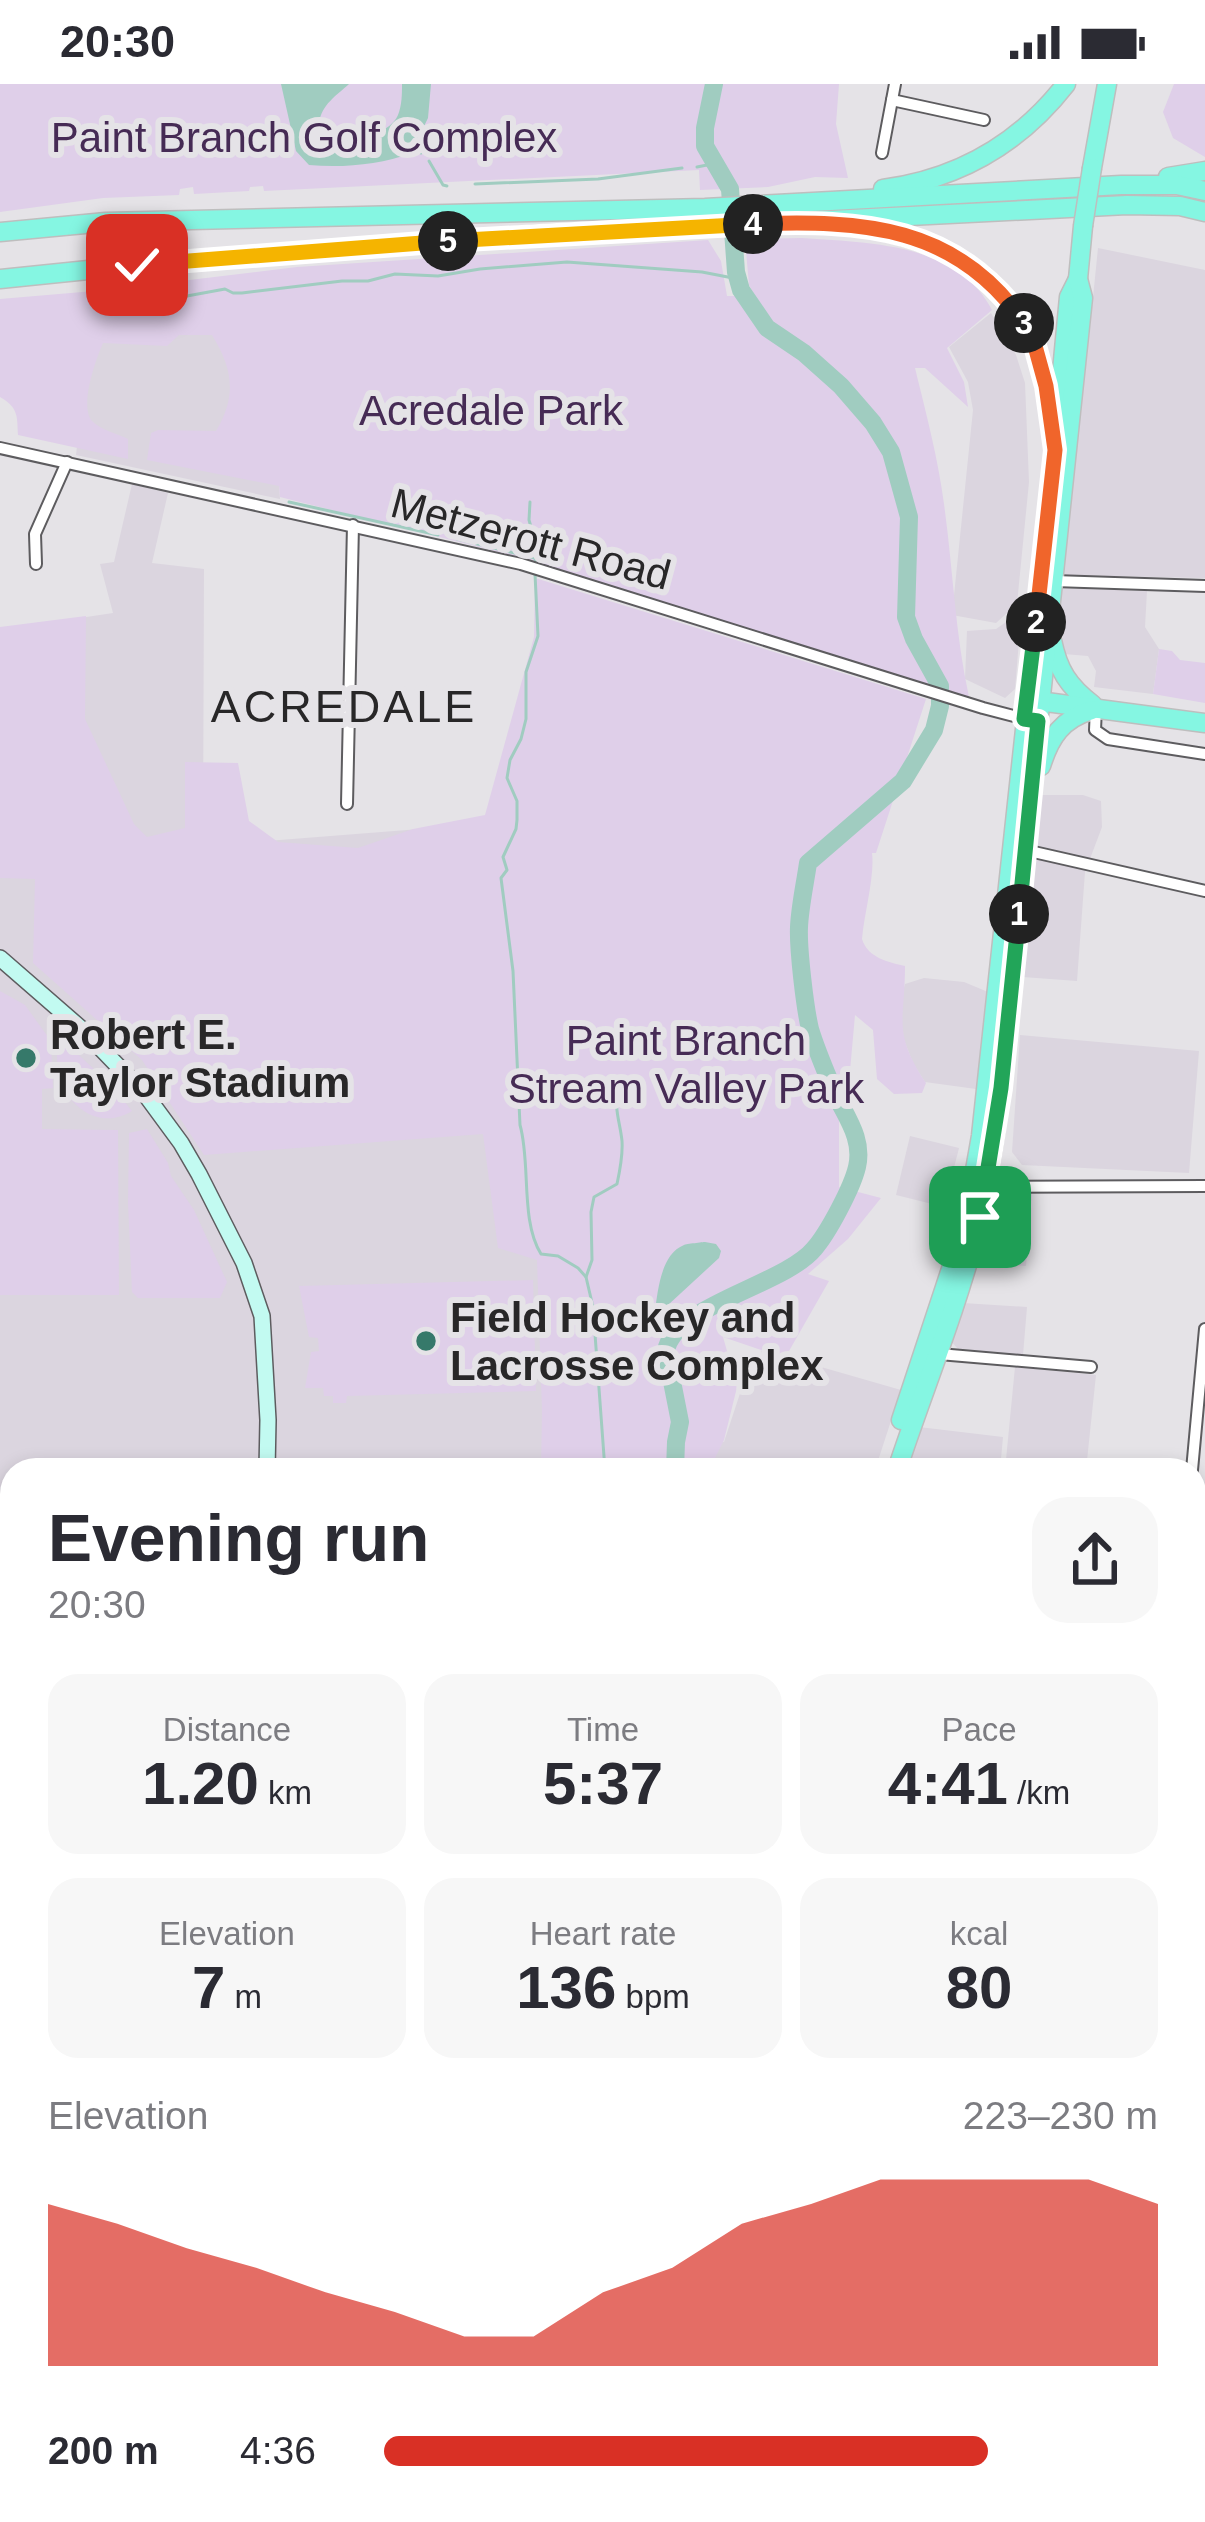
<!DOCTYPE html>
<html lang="en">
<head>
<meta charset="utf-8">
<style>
  body { margin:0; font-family:Arial,sans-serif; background:#f7f7f7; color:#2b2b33; height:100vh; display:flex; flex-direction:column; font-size:45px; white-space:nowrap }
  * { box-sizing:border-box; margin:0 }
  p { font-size:39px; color:#7c7c81 }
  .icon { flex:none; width:66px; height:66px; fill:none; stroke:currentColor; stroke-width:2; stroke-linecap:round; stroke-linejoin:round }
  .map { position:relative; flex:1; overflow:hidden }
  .side { position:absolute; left:0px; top:1374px; width:1206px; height:1065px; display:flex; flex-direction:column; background:#fff; border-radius:36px 36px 0 0; box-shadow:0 6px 18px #0003 }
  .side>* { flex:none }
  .pin { position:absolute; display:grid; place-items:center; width:102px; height:102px; color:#fff; margin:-51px; border-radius:24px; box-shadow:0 6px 18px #0006 }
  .km { position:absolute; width:60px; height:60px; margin:-30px; border-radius:50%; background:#222; color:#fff; font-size:33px; line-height:60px; text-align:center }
  .round { display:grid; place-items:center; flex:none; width:126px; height:126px; border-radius:36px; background:#f7f7f7 }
  .summary { display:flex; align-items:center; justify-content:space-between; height:204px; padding:0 48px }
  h1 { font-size:66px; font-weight:700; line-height:90px }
  .figures { display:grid; grid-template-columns:repeat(3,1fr); gap:18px; height:204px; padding:12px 48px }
  .figures div { display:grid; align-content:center; border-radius:30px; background:#f7f7f7; text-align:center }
  .figures b { font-size:60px; font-weight:700 }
  .figures small { font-size:33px; font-weight:400 }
  .figures p { font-size:33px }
  .chart { height:336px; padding:24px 48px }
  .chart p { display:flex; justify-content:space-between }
  .chart svg { width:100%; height:216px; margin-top:12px; fill:#d93025; opacity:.7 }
  ul { padding:0 48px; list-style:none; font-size:39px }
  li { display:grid; grid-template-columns:192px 144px 1fr; align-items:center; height:90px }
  li i { height:30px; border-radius:15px; background:#d93025 }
  .status { display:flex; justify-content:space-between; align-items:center; height:84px; padding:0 60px; background:#fff; direction:ltr }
  .status svg { height:33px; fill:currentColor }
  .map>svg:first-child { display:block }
</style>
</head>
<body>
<div class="status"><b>20:30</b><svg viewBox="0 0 49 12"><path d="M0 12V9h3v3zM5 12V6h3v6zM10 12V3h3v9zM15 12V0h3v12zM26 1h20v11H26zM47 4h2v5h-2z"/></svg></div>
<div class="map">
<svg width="1205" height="2438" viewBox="0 0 1205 2438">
  <rect width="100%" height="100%" fill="#e5e3e7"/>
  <g fill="#dbd5df">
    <polygon points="1098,164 1205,186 1205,494 1060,491 1085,255 1089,253"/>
    <polygon points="263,204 280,415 76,371 95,209"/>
    <polygon points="991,229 1016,271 1025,299 1029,398 1016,530 1007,529 996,539 952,531 973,326 968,298 949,263"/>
    <polygon points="132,400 168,409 152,479 204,485 203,762 509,738 526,902 549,1386 12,1386 12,2427 467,2427 461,2438 0,2438 0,546 113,529 100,480 114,478"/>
    <polygon points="1059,504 1147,507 1145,543 1159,565 1153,610 1094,603 1096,587 1088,572 1064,570"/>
    <polygon points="1021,532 1015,605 1005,614 965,595 967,547 996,545 1009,536"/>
    <polygon points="1041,711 1083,711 1101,717 1102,743 1085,788 1077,897 1023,893"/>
    <polygon points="924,894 964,898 988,908 976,1005 925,998 913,979 902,951 901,915 905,900"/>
    <polygon points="1020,951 1199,967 1189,1089 1022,1081 1012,1068"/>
    <polygon points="910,1052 959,1064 944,1123 896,1111"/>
    <polygon points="1032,1109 1026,1182 975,1178 993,1111"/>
    <polygon points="963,1219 1027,1223 1023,1271 958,1265 951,1257"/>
    <polygon points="762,1266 901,1306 875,1386 713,1386 716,1356 724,1358 752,1273 759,1275"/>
    <polygon points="1015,1283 1096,1291 1086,1386 1005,1386"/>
    <polygon points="919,1343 1003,1353 1000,1386 906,1386"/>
    <polygon points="518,2427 714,2427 723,2438 511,2438"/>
  </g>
  <g fill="#dfcfe9">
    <polygon points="0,0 839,0 836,40 848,94 815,93 768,103 700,106 699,86 264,107 263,102 250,103 249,107 194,110 193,103 180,105 179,111 103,114 0,128"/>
    <polygon points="1174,0 1205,0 1205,73 1173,54 1163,28"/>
    <path d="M802,154C868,159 957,158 992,226L947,264L964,298L968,323L925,284H915C926,329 938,374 944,420C953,485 955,549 969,613L491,466L280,413L279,402L147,376L151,349L158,346L216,347C237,312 233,285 212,251H179L167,262L103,259C96,275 79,322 92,337C99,345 118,350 128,355V375L18,351C17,333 19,324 0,313V215L106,206L297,183L708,156L721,177L727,212H755L749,201L745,155Z"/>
    <path d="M535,494L926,615L876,769H872C875,792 864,830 862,855C868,874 888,878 905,882C905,938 892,947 926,999L922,1009L894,1010L877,995L873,946L855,931L850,987L843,986L839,1030V1103L881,1114L848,1155L808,1190L829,1197L785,1274L723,1253L727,1267L741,1287L724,1356L709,1386H541L542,1327L537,1176L498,1164L483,1050L204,1071L142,976L33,879L35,795L0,794V543L86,532L85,635L134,740L147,753L185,744V678L238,679L249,737L278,758L358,764L413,745L485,731L534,553Z"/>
    <polygon points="1159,565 1172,567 1180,576 1205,579 1205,619 1153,610"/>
    <polygon points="0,907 25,921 51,957 53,1004 42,1005 42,1045 118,1046 119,1211 0,1211"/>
    <path d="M67,960L111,1001L132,1027C103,1045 73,1028 60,997C57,988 57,976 57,967Z"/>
    <polygon points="147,1045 168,1079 171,1092 194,1126 227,1198 220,1214 138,1214 132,1208 128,1119 129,1049"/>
    <polygon points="533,1196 536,1307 347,1312 346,1319 333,1319 333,1312 324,1312 323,1304 305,1304 311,1268 319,1267 318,1254 309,1253 299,1202"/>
    <polygon points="12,1717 12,1811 0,1807 0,1718"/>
    <polygon points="1194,2206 1205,2207 1205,2438 928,2438 925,2427 1194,2427"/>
    <polygon points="125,2427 422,2427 416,2438 104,2438"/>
    <polygon points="767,2427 863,2427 871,2438 773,2438"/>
  </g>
  <g fill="#a0ccc0">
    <path d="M281,0H349C336,12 322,20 319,39L331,53C351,56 388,53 398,31C402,21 402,10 402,0H431L428,34L411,69C380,81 342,84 309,81L296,67Z"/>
    <path d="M705,1158L716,1160L721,1167L719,1174L668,1221L655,1227C658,1206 661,1170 684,1161C686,1160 703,1158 705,1158Z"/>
  </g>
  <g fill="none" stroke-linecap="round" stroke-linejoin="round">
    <g stroke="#a0ccc0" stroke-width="3">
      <polyline points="414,63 421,69"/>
      <polyline points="429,77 443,101 447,102"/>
      <polyline points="697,83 707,81 721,89"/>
      <polyline points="475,100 598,95 682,84"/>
      <polyline points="187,212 225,205 233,209 242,209 342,197 368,197 395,190 438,192 480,185 567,178 702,188 738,195"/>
      <polyline points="289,418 438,451"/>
      <polyline points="530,418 529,436 536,460 535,481"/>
      <polyline points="457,455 535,474"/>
      <path d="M535,490L538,552L526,588V635L521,655L510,676L507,694L517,717V736L516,745L503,773L507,786L501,794L513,887L520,1041C531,1079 520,1136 541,1170L558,1172L578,1184L586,1193"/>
      <polyline points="655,1227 654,1238 668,1256"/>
      <path d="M605,1386L593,1223L586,1193L592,1176L591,1128L594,1113L617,1100C620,1086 623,1071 622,1057C620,1037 613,1024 619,1004"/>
      <polyline points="0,1473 12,1473"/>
      <polyline points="781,2431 790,2438"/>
    </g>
    <path stroke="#a0ccc0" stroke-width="18" d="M675,1386L676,1358L680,1338L666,1267C673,1222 784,1201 814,1165C828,1149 852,1104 857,1083C864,1053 844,1031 833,1005C825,986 816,965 810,945C805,924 798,865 799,843C800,822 805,800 808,779L903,697L934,646L940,622V602L914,555L906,533L909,433L891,368L873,339L841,302L804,269L767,244L741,206L736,188L730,105L705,62V44L714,0"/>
    <g stroke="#5d5c5f" stroke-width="14">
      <g id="street">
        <polyline points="892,16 984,36"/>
        <polyline points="882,69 895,0"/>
        <polyline points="0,364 521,480 983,624 1029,636"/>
        <polyline points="36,480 35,450 67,378"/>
        <polyline points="1054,497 1205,502"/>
        <polyline points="1096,624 1095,646 1108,655 1205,670"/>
        <polyline points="347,720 353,441"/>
        <polyline points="1025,766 1205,807"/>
        <polyline points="986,1103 1205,1102"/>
        <polyline points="939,1270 1091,1283"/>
        <polyline points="1192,1386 1205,1245"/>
        <polyline points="1194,1552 1205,1548"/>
        <polyline points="1194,1578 1205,1589"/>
        <polyline points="0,1608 12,1608"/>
        <polyline points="0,1875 12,1875"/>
        <polyline points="0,1897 12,1896"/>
        <polyline points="1194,1907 1205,1916"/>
        <polyline points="0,2032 12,2032"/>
        <polyline points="1194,2195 1205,2197"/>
      </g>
    </g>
    <g stroke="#5d5c5f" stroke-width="18">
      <g id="secondary">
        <polyline points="0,874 85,948 145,1010 181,1059 199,1090 244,1179 262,1232 268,1336 267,1386"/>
        <polyline points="0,1447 12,1446"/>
        <polyline points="738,2427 747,2438"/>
        <polyline points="0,2435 26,2427"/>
        <polyline points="718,2438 720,2427"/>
      </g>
    </g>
    <g stroke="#bebebe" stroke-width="21">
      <g id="primary">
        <polyline points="1092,84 1107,0"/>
        <polyline points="1168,93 1205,87"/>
        <path d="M883,105C958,95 1020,59 1066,0"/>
        <path d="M857,142C973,161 1035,211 1050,331"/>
        <polyline points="0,148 106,138 705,124 1121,101 1177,101 1205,107"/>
        <polyline points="0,195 137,181 534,151 1127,121 1180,122 1205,128"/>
        <polyline points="1047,445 1069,213 1078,195"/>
        <path d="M1052,556C1058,586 1068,602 1093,621"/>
        <polyline points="1031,616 1205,639"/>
        <path d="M1041,682C1050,653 1062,635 1092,626"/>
        <polyline points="901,1336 957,1167 969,1120 981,1052 1043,479"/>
        <path d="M897,1386C923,1307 955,1230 976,1149C985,1116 990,1082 995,1048L1083,214L1078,195L1083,142"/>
        <polyline points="468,2438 473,2427"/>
        <polyline points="494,2438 500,2427"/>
      </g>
    </g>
    <use href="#street" stroke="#fff" stroke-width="10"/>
    <use href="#secondary" stroke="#c2faf1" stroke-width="15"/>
    <use href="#primary" stroke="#85f6e2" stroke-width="18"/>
    <g stroke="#bebebe" stroke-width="21" stroke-linecap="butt">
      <polyline id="primary-bridge" points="1083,142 1092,84"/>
    </g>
    <use href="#primary-bridge" stroke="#85f6e2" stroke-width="18"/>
  </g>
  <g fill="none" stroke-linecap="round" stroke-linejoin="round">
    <g stroke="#fff" stroke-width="24">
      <polyline id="split-1" points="980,1133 1001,1004 1019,830"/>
    </g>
    <g stroke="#fff" stroke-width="24">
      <polyline id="split-2" points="1019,830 1038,637 1024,635 1036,538"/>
    </g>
    <g stroke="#fff" stroke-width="24">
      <polyline id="split-3" points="1024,239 1035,262 1046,302 1055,366 1036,538"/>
    </g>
    <g stroke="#fff" stroke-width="24">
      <path id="split-4" d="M753,140C862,136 957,141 1024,239"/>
    </g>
    <g stroke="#fff" stroke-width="24">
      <polyline id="split-5" points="448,157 753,140"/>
    </g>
    <g stroke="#fff" stroke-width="24">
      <polyline id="split-6" points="137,181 448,157"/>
    </g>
    <use href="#split-1" stroke="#22a559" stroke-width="15"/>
    <use href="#split-2" stroke="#22a559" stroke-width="15"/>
    <use href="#split-3" stroke="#f0652b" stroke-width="15"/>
    <use href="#split-4" stroke="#f0652b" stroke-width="15"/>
    <use href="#split-5" stroke="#f5b400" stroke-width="15"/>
    <use href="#split-6" stroke="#f5b400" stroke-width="15"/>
  </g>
  <g fill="#36796a" stroke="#e5e3e7" stroke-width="4.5">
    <circle cx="26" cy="974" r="12"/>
    <circle cx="426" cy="1257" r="12"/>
  </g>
  <g text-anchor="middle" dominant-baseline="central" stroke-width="12" stroke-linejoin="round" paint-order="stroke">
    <g font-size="42" fill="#462b55" stroke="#e5e3e7">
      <text x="304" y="53">Paint Branch Golf Complex</text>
      <text x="491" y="326">Acredale Park</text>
      <text x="686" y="956">Paint Branch<tspan x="686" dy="48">Stream Valley Park</tspan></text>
    </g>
    <g font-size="42" fill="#282728" stroke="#e5e3e7">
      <text transform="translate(531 455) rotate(15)">Metzerott Road</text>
    </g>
    <g font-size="42" font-weight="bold" fill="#282728" stroke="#e5e3e7" text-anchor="start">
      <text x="50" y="950">Robert E.<tspan x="50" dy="48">Taylor Stadium</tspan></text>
      <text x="450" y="1233">Field Hockey and<tspan x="450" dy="48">Lacrosse Complex</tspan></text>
    </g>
    <g font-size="45" letter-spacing="3" fill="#282728" stroke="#e5e3e7">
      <text x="344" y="622">ACREDALE</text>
    </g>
  </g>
</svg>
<div class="pin" style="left:980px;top:1133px;background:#1e9e55"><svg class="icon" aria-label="arrive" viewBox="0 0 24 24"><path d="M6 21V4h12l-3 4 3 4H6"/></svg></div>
<div class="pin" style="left:137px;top:181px;background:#d93025"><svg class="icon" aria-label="check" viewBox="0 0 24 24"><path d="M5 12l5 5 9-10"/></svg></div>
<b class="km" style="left:1019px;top:830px">1</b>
<b class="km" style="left:1036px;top:538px">2</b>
<b class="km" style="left:1024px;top:239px">3</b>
<b class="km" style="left:753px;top:140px">4</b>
<b class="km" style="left:448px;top:157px">5</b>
<section class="side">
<div class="summary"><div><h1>Evening run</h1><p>20:30</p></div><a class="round"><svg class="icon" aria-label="share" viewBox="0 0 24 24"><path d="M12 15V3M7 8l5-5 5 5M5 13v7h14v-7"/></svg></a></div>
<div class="figures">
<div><p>Distance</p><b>1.20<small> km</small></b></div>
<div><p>Time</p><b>5:37</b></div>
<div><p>Pace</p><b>4:41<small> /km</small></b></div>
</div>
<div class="figures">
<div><p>Elevation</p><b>7<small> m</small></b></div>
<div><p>Heart rate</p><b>136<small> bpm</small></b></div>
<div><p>kcal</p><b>80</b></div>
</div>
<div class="chart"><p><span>Elevation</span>223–230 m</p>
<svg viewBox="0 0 160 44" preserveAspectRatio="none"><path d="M0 44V11L10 15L20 20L30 24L40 29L50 33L60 38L70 38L80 29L90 24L100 15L110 11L120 6L130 6L140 6L150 6L160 11V44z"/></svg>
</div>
<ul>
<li><b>200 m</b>4:36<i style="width:78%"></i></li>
</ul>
</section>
</div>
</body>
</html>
